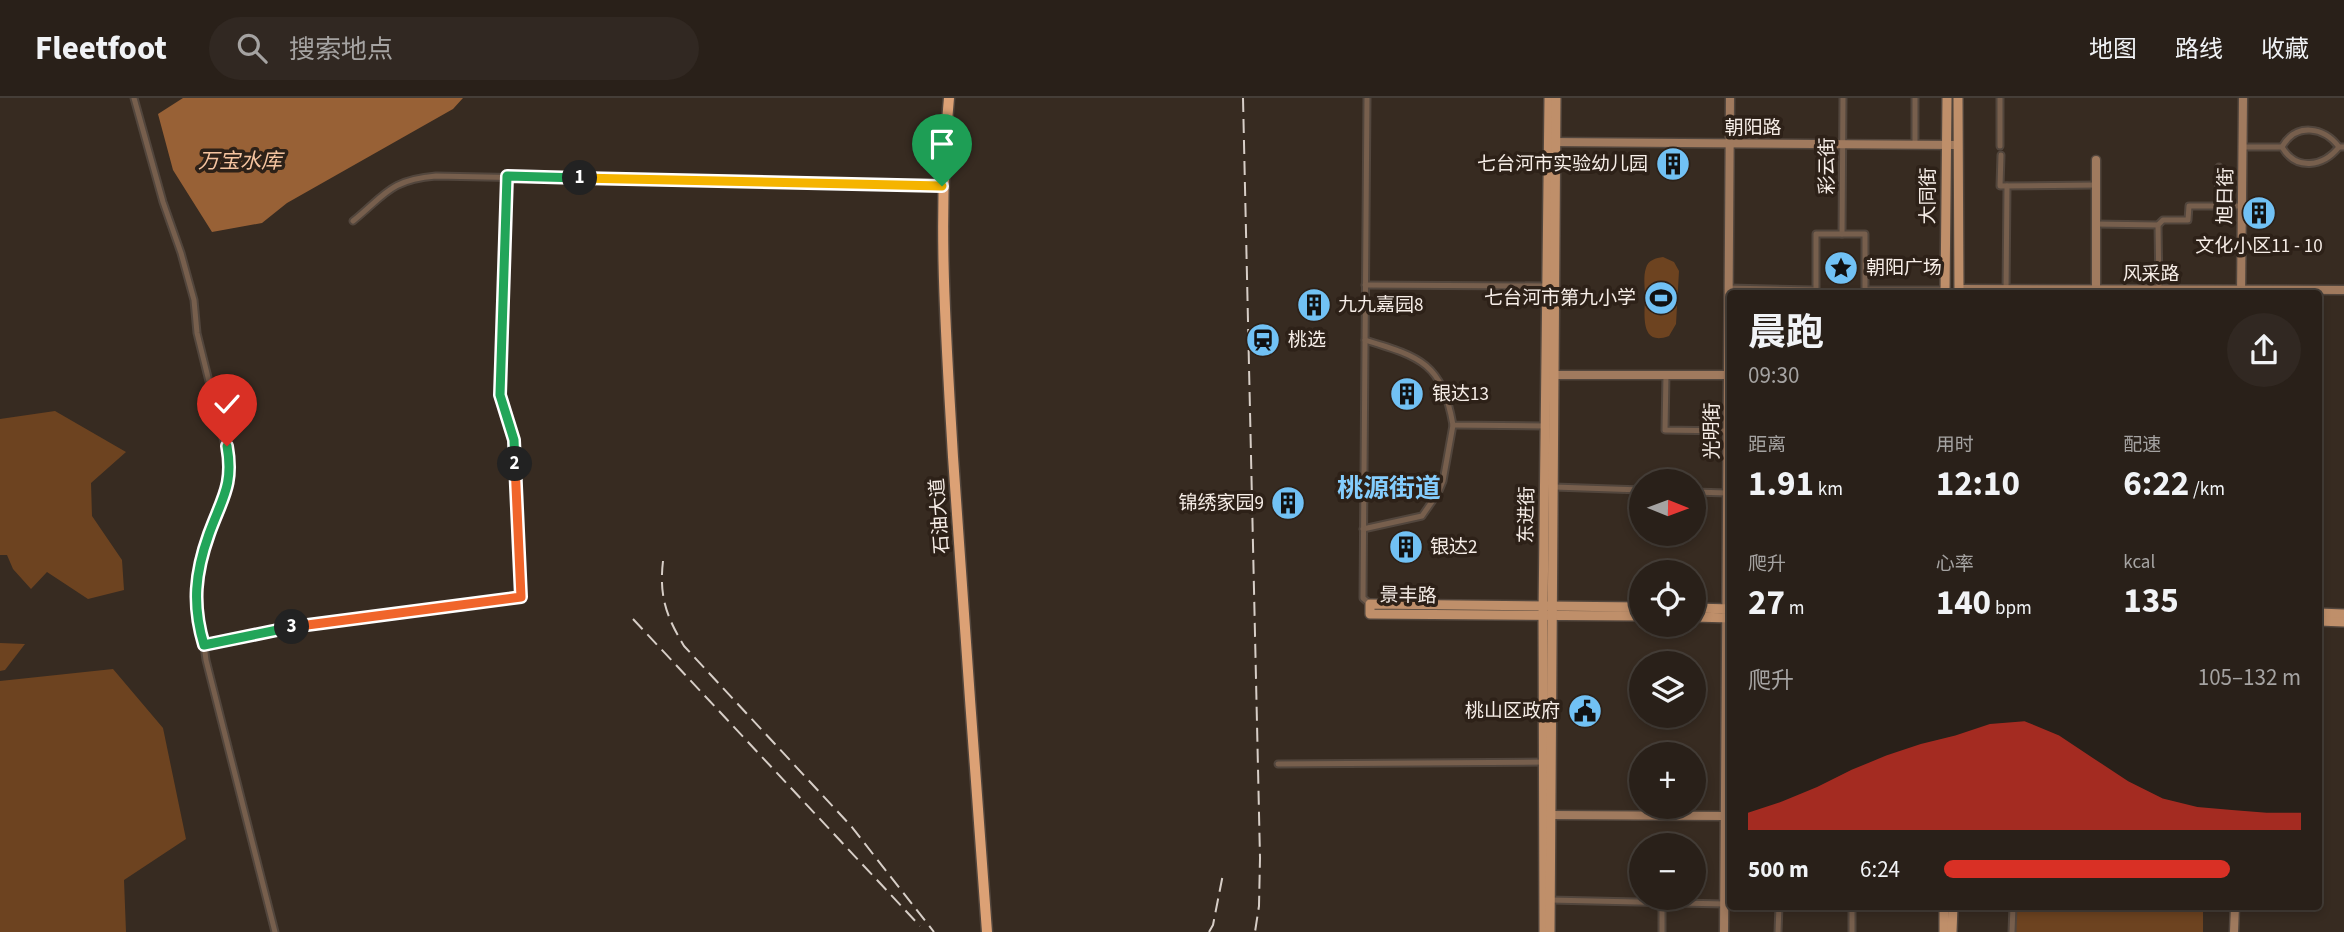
<!DOCTYPE html>
<html lang="zh">
<head>
<meta charset="utf-8">
<style>
  body { margin:0; font-family:"Source Sans 3","Noto Sans SC",sans-serif; background:#312822; color:#f1f3f6; height:100vh; display:flex; flex-direction:column; font-size:26px; white-space:nowrap }
  * { box-sizing:border-box; margin:0 }
  p { font-size:23px; color:#a5a3a2 }
  .icon { flex:none; width:38px; height:38px; fill:none; stroke:currentColor; stroke-width:2; stroke-linecap:round; stroke-linejoin:round }
  .map { position:relative; flex:1; overflow:hidden }
  .drawer { position:absolute; left:1727px; top:192px; width:595px; height:620px; display:flex; flex-direction:column; background:#292019; border-radius:7px; box-shadow:0 4px 10px #0003,0 0 0 2px #453e38 }
  .drawer>* { flex:none }
  .needle { width:46px; rotate:91deg }
  .controls { position:absolute; left:1629px; top:371px; display:grid; gap:14px }
  .controls a { display:grid; place-items:center; width:77px; height:77px; border-radius:50%; background:#292019; box-shadow:0 4px 10px #0003,0 0 0 2px #453e38; font-size:35px }
  .pin { position:absolute; display:grid; place-items:center; width:60px; height:60px; color:#fff; margin:-72px -30px; border-radius:50% 50% 50% 0; rotate:-45deg; box-shadow:0 0 7px #0007 }
  .pin .icon { rotate:45deg }
  .km { position:absolute; width:35px; height:35px; margin:-18px; border-radius:50%; background:#222; color:#fff; font-size:19px; line-height:35px; text-align:center }
  .round { display:grid; place-items:center; flex:none; width:74px; height:74px; border-radius:37px; background:#312822 }
  .headline { display:flex; align-items:center; justify-content:space-between; height:119px; padding:0 21px }
  h1 { font-size:38px; font-weight:700; line-height:52px }
  .metrics { display:grid; grid-template-columns:repeat(3,1fr); gap:10px; height:119px; padding:7px 21px }
  .metrics div { display:grid; align-content:center }
  .metrics b { font-size:35px; font-weight:700 }
  .metrics small { font-size:19px; font-weight:400 }
  .metrics p { font-size:19px }
  .chart { height:196px; padding:14px 21px }
  .chart p { display:flex; justify-content:space-between }
  .chart svg { width:100%; height:126px; margin-top:7px; fill:#d93025; opacity:.7 }
  ul { padding:0 21px; list-style:none; font-size:23px }
  li { display:grid; grid-template-columns:112px 84px 1fr; align-items:center; height:52px }
  li i { height:18px; border-radius:9px; background:#d93025 }
  header { display:flex; align-items:center; gap:42px; box-sizing:border-box; height:98px; padding:0 35px; background:#292019; border-bottom:2px solid #453e38 }
  header strong { font-size:33px }
  nav { display:flex; gap:38px; margin-inline-start:auto; font-size:24px }
  .search { width:490px; height:63px; background:#312822; display:flex; align-items:center; gap:18px; box-sizing:border-box; padding:0 24px; border-radius:38px; color:#a5a3a2; font-size:26px }
  .map>svg:first-child { display:block }
</style>
</head>
<body>
<header>
<strong>Fleetfoot</strong>
<div class="search"><svg class="icon" aria-label="search" viewBox="0 0 24 24"><circle cx="10" cy="10" r="6"/><path d="M15 15l6 6"/></svg>搜索地点</div>
<nav><a>地图</a><a>路线</a><a>收藏</a></nav>
</header>
<div class="map">
<svg width="2344" height="834" viewBox="0 0 2344 834">
  <rect width="100%" height="100%" fill="#372b21"/>
  <g fill="#6d4320">
    <path d="M1663,159L1674,164L1679,173L1676,226L1669,238C1639,249 1645,215 1645,198C1645,190 1643,178 1646,170C1648,162 1656,160 1663,159Z"/>
    <polygon points="55,313 126,354 91,385 92,418 122,462 124,492 88,501 47,474 31,491 13,471 7,457 0,457 0,321"/>
    <polygon points="0,545 25,546 5,572 0,573"/>
    <polygon points="113,571 163,630 186,741 124,782 126,834 0,834 0,583"/>
    <polygon points="2016,809 2203,809 2203,834 2015,834"/>
  </g>
  <polygon fill="#986136" points="183,0 463,0 453,11 287,105 262,125 212,134 173,72 158,16"/>
  <g fill="none" stroke-linecap="round" stroke-linejoin="round">
    <g stroke="#52463d" stroke-width="9">
      <g id="street">
        <path d="M134,0L163,104L181,155L194,202L197,235L230,368C230,388 221,406 214,425C197,468 190,502 204,547"/>
        <polyline points="1367,0 1363,500 1370,506"/>
        <polyline points="1915,47 1915,0"/>
        <polyline points="2000,48 2000,0"/>
        <path d="M2243,49H2282C2296,73 2323,69 2339,49"/>
        <path d="M2282,49C2296,24 2324,29 2339,49H2344"/>
        <polyline points="2001,57 2000,88 2096,87"/>
        <polyline points="2218,109 2219,69"/>
        <path d="M353,123C386,96 390,82 436,78L942,88"/>
        <polyline points="2096,126 2158,127 2159,192"/>
        <polyline points="2158,127 2163,122 2188,122 2189,108 2242,108"/>
        <polyline points="1842,136 1843,0"/>
        <polyline points="1365,187 1547,188"/>
        <polyline points="1729,190 1816,192"/>
        <polyline points="1865,192 1945,192"/>
        <polyline points="1816,196 1816,136 1865,136 1865,196"/>
        <polyline points="2006,196 2007,88"/>
        <path d="M1365,242C1421,259 1442,265 1453,327L1545,328"/>
        <polyline points="1666,277 1665,332 1728,333"/>
        <polyline points="1554,389 1642,392"/>
        <polyline points="1694,394 1727,395"/>
        <polyline points="1363,431 1422,418 1438,395 1443,383 1453,327"/>
        <polyline points="1278,666 1544,664"/>
        <polyline points="1550,802 1724,806"/>
        <polyline points="275,834 206,562 204,547 284,531 521,499 514,342 500,297 507,78"/>
        <polyline points="1662,834 1662,805"/>
        <polyline points="1778,834 1779,808"/>
        <polyline points="1852,834 1852,808"/>
        <polyline points="2012,834 2013,808"/>
      </g>
    </g>
    <g stroke="#52463d" stroke-width="11">
      <g id="secondary">
        <polyline points="1551,44 1958,47"/>
        <polyline points="2096,62 2096,195"/>
        <polyline points="1959,191 2344,192"/>
        <polyline points="2241,196 2243,0"/>
        <polyline points="1553,277 1728,277"/>
        <polyline points="1550,717 1725,718"/>
        <polyline points="1724,834 1730,0"/>
        <polyline points="2234,834 2235,808"/>
      </g>
    </g>
    <g stroke="#52463d" stroke-width="12">
      <g id="primary">
        <polyline points="1958,0 1959,196"/>
        <polyline points="1945,196 1947,0"/>
        <polyline points="1642,509 1370,506 1370,516 1642,518"/>
        <polyline points="1694,510 1731,511"/>
        <polyline points="2319,515 2344,516"/>
        <polyline points="1694,519 1731,520"/>
        <polyline points="2319,523 2344,524"/>
        <polyline points="1544,834 1543,517 1549,0"/>
        <polyline points="1550,834 1556,0"/>
        <polyline points="1944,834 1944,808"/>
        <polyline points="1952,834 1953,808"/>
      </g>
    </g>
    <g stroke="#52463d" stroke-width="13">
      <path id="highway" d="M949,0C937,120 946,239 953,359C963,517 976,676 987,834"/>
    </g>
    <use href="#street" stroke="#775f4d" stroke-width="5"/>
    <use href="#secondary" stroke="#a07a5e" stroke-width="8"/>
    <use href="#primary" stroke="#bf8f6a" stroke-width="9"/>
    <use href="#highway" stroke="#dca175" stroke-width="10"/>
    <g stroke="#d7cec7" stroke-width="2" stroke-dasharray="14 7" stroke-linecap="butt">
      <polyline points="1243,0 1260,760 1259,808 1255,834"/>
      <path d="M663,463C659,498 666,518 684,548L851,728L934,834"/>
      <polyline points="633,521 920,828"/>
      <polyline points="1209,834 1213,827 1223,776"/>
    </g>
  </g>
  <g fill="none" stroke-linecap="round" stroke-linejoin="round">
    <g stroke="#fff" stroke-width="14">
      <polyline id="split-1" points="580,80 942,88"/>
    </g>
    <g stroke="#fff" stroke-width="14">
      <polyline id="split-2" points="515,366 514,342 500,297 507,78 580,80"/>
    </g>
    <g stroke="#fff" stroke-width="14">
      <polyline id="split-3" points="292,529 521,499 515,366"/>
    </g>
    <g stroke="#fff" stroke-width="14">
      <path id="split-4" d="M227,348C234,387 222,400 209,436C195,475 192,507 204,547L292,529"/>
    </g>
    <use href="#split-1" stroke="#f5b400" stroke-width="9"/>
    <use href="#split-2" stroke="#22a559" stroke-width="9"/>
    <use href="#split-3" stroke="#f0652b" stroke-width="9"/>
    <use href="#split-4" stroke="#22a559" stroke-width="9"/>
  </g>
  <defs>
    <g id="building-disc" transform="scale(1.75)"><circle r="9.5" fill="#71c1f4" stroke="#2d2118"/><path d="M-4-6H4V6H1V3H-1V6H-4ZM-2.5-4.3h1.7v1.8h-1.7ZM.8-4.3h1.7v1.8H.8ZM-2.5-1h1.7V.8h-1.7ZM.8-1h1.7V.8H.8Z" fill="#111"/></g>
    <g id="sight-disc" transform="scale(1.75)"><circle r="9.5" fill="#71c1f4" stroke="#2d2118"/><path d="M0-6L1.8-2.2L6-1.7L2.9 1.2L3.7 5.4L0 3.3L-3.7 5.4L-2.9 1.2L-6-1.7L-1.8-2.2Z" fill="#111"/></g>
    <g id="stadium-disc" transform="scale(1.75)"><circle r="9.5" fill="#71c1f4" stroke="#2d2118"/><path d="M0-5a6.5 5 0 1 0 0 10a6.5 5 0 1 0 0-10ZM-3.5-1.8h7v3.6h-7Z" fill="#111"/></g>
    <g id="station-disc" transform="scale(1.75)"><circle r="9.5" fill="#71c1f4" stroke="#2d2118"/><path d="M-3-6H3Q5-6 5-4V2Q5 4 3 4L4.5 6H3L1.5 4h-3L-3 6H-4.5L-3 4Q-5 4-5 2V-4Q-5-6-3-6ZM-3.5-4v3h7v-3ZM-3.5 1v1.5H-2V1ZM2 1v1.5H3.5V1Z" fill="#111"/></g>
    <g id="civic-disc" transform="scale(1.75)"><circle r="9.5" fill="#71c1f4" stroke="#2d2118"/><path d="M-.6-6.5H3V-4.5H.6V-3L4-1V1h2V6H-6V1h2V-1L-.6-3ZM-1.2 2.5V6h2.4V2.5Z" fill="#111"/></g>
  </defs>
  <g fill-rule="evenodd">
    <use href="#building-disc" x="1673" y="66"/>
    <use href="#building-disc" x="2259" y="115"/>
    <use href="#sight-disc" x="1841" y="170"/>
    <use href="#stadium-disc" x="1661" y="200"/>
    <use href="#building-disc" x="1314" y="207"/>
    <use href="#station-disc" x="1263" y="242"/>
    <use href="#building-disc" x="1407" y="296"/>
    <use href="#building-disc" x="1288" y="405"/>
    <use href="#building-disc" x="1406" y="449"/>
    <use href="#civic-disc" x="1585" y="613"/>
  </g>
  <g text-anchor="middle" dominant-baseline="central" stroke-width="7" stroke-linejoin="round" paint-order="stroke">
    <g font-size="19" fill="#f6ede7" stroke="#2d2118">
      <text x="1753" y="30">朝阳路</text>
      <text transform="translate(1827 68) rotate(-90)">彩云街</text>
      <text transform="translate(1928 98) rotate(-90)">大同街</text>
      <text transform="translate(2226 98) rotate(-89)">旭日街</text>
      <text x="2151" y="176">风采路</text>
      <text transform="translate(1712 333) rotate(-90)">光明街</text>
      <text transform="translate(1527 417) rotate(-89)">东进街</text>
      <text transform="translate(940 418) rotate(-94)">石油大道</text>
      <text transform="translate(1408 498) rotate(1)">景丰路</text>
    </g>
    <g font-size="19" fill="#f6ede7" stroke="#2d2118" text-anchor="start">
      <text x="1648" y="66" text-anchor="end">七台河市实验幼儿园</text>
      <text x="2259" y="148" text-anchor="middle">文化小区11 - 10</text>
      <text x="1866" y="170">朝阳广场</text>
      <text x="1636" y="200" text-anchor="end">七台河市第九小学</text>
      <text x="1338" y="207">九九嘉园8</text>
      <text x="1288" y="242">桃选</text>
      <text x="1432" y="296">银达13</text>
      <text x="1264" y="405" text-anchor="end">锦绣家园9</text>
      <text x="1430" y="449">银达2</text>
      <text x="1560" y="613" text-anchor="end">桃山区政府</text>
    </g>
    <g font-size="21" font-style="italic" fill="#f5c4a0" stroke="#2d2118">
      <text x="240" y="63">万宝水库</text>
    </g>
    <g font-size="26" font-weight="bold" fill="#84cdfd" stroke="#2d2118">
      <text x="1389" y="390">桃源街道</text>
    </g>
  </g>
</svg>
<div class="controls">
<a><svg class="needle" viewBox="-14 -14 28 28"><path d="M0-13l5 13h-10z" fill="#e53935"/><path d="M0 13l5-13h-10z" fill="#a5a3a2"/></svg></a>
<a><svg class="icon" aria-label="locate" viewBox="0 0 24 24"><circle cx="12" cy="12" r="6"/><path d="M12 2v4M12 18v4M2 12h4M18 12h4"/></svg></a>
<a><svg class="icon" aria-label="layers" viewBox="0 0 24 24"><path d="M12 4l9 5-9 5-9-5zM3 14l9 5 9-5"/></svg></a>
<a>+</a>
<a>−</a>
</div>
<div class="pin" style="left:942px;top:88px;background:#1e9e55"><svg class="icon" aria-label="arrive" viewBox="0 0 24 24"><path d="M6 21V4h12l-3 4 3 4H6"/></svg></div>
<div class="pin" style="left:227px;top:348px;background:#d93025"><svg class="icon" aria-label="check" viewBox="0 0 24 24"><path d="M5 12l5 5 9-10"/></svg></div>
<b class="km" style="left:580px;top:80px">1</b>
<b class="km" style="left:515px;top:366px">2</b>
<b class="km" style="left:292px;top:529px">3</b>
<section class="drawer">
<div class="headline"><div><h1>晨跑</h1><p>09:30</p></div><a class="round"><svg class="icon" aria-label="share" viewBox="0 0 24 24"><path d="M12 15V3M7 8l5-5 5 5M5 13v7h14v-7"/></svg></a></div>
<div class="metrics">
<div><p>距离</p><b>1.91<small> km</small></b></div>
<div><p>用时</p><b>12:10</b></div>
<div><p>配速</p><b>6:22<small> /km</small></b></div>
</div>
<div class="metrics">
<div><p>爬升</p><b>27<small> m</small></b></div>
<div><p>心率</p><b>140<small> bpm</small></b></div>
<div><p>kcal</p><b>135</b></div>
</div>
<div class="chart"><p><span>爬升</span>105–132 m</p>
<svg viewBox="0 0 160 44" preserveAspectRatio="none"><path d="M0 44V38L10 34L20 29L30 23L40 18L50 14L60 11L70 7L80 6L90 11L100 19L110 27L120 33L130 36L140 37L150 38L160 38V44z"/></svg>
</div>
<ul>
<li><b>500 m</b>6:24<i style="width:80%"></i></li>
</ul>
</section>
</div>
</body>
</html>
